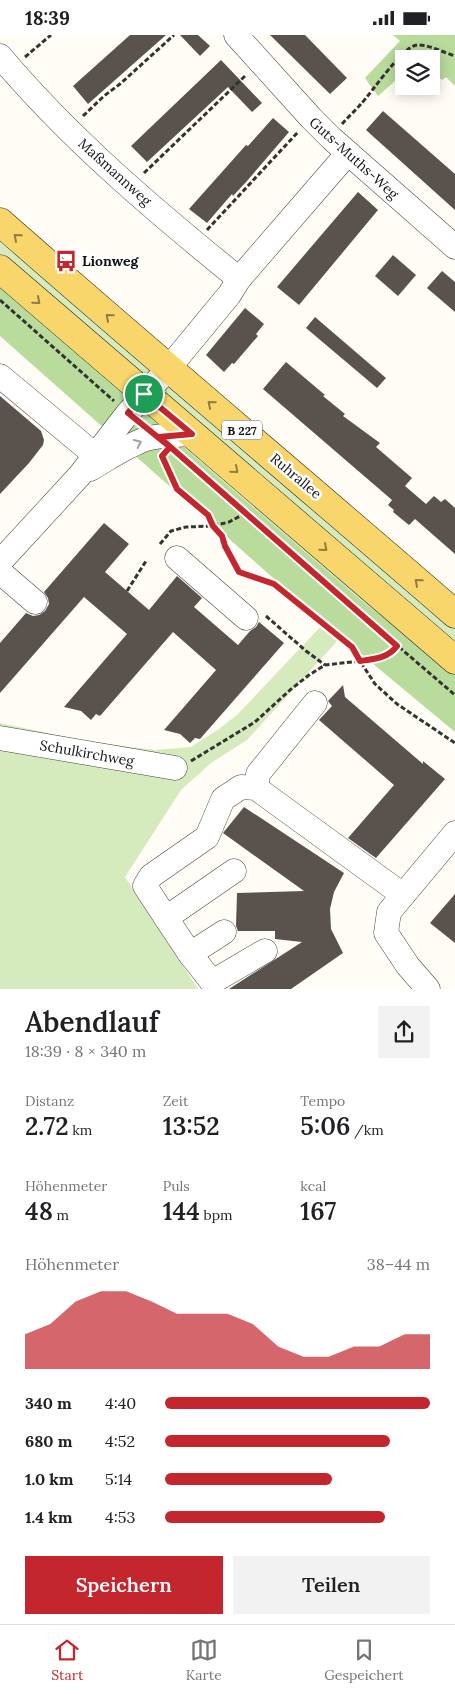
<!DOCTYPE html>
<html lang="de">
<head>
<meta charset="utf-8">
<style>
  body { margin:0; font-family:Lora,serif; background:#f2f2f2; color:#202124; height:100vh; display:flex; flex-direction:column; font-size:19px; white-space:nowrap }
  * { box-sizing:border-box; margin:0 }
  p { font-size:16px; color:#757577 }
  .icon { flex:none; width:28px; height:28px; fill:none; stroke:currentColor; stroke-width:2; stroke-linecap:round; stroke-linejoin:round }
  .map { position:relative; height:954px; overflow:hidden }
  .drawer { display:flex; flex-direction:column; background:#fff; flex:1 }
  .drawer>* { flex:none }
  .tools { position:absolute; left:395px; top:15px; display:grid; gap:10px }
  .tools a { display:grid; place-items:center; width:45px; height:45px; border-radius:0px; background:#fff; box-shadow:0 2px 12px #0003; font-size:25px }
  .pin { position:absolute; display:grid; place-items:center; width:42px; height:42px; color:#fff; margin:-21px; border:2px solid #fff; border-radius:50%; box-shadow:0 1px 5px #0007 }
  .round { display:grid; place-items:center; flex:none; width:52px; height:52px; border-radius:0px; background:#f2f2f2 }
  .headline { display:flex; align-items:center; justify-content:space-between; height:85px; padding:0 25px }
  h1 { font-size:28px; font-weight:600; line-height:38px }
  .metrics { display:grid; grid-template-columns:repeat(3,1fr); gap:8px; height:85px; padding:5px 25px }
  .metrics div { display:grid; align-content:center }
  .metrics b { font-size:25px; font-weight:600 }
  .metrics small { font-size:14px; font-weight:400 }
  .metrics p { font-size:14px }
  .chart { height:140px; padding:10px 25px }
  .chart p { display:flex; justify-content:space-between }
  .chart svg { width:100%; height:90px; margin-top:5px; fill:#c4262e; opacity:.7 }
  .primary-button { display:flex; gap:10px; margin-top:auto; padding:10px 25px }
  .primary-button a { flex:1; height:58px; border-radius:0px; background:#c4262e; color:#fff; font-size:20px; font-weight:600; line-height:58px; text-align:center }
  .primary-button a+a { background:#f2f2f2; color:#202124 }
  ul { padding:0 25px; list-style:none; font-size:16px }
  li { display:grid; grid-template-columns:80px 60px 1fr; align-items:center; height:38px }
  li i { height:12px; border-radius:6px; background:#c4262e }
  .status { display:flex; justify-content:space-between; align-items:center; height:35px; padding:0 25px; background:#fff; direction:ltr }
  .status svg { height:14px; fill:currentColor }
  .tabs { display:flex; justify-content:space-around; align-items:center; height:70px; border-top:1px solid #e0e0e0; background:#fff; font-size:14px; color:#757577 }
  .tabs a { display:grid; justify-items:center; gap:2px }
  .tabs .current { color:#c4262e }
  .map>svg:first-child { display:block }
</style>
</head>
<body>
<div class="status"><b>18:39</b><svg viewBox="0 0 49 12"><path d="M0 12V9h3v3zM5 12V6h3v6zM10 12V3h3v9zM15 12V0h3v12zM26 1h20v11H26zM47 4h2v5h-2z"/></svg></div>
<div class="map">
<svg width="455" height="954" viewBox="0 0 455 954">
  <rect width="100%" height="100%" fill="#fffdf5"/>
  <g fill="#d5ebbd">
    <polygon points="0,189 455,580 455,637 362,566 203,429 157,388 0,236"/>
    <polygon points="324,588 341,602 247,705 211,728 181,755 125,842 198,954 0,954 0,688 86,706 155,715 191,712 219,694 238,679"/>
  </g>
  <g fill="#b9dc9c">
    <polygon points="393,0 455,0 455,51 446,42 442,45 431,36 431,24 404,24 404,38 378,61 365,43 400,6"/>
    <polygon points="0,236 157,388 203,429 362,566 455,637 455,697 324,588 0,301"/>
  </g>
  <g fill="#5a524d">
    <polygon points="130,0 166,0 88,69 73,51"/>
    <polygon points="180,0 198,0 210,11 200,21"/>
    <polygon points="270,0 305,0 347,43 330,59"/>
    <polygon points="221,25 262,68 252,77 228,52 147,127 131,111"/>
    <polygon points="383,76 455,139 455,175 366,95"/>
    <polygon points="273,83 289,97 247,146 233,161 232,159 207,188 189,174 246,110 248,111"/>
    <polygon points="358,157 378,175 299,270 277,252"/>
    <polygon points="393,220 416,240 398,261 375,241"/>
    <polygon points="442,236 455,247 455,277 427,253"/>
    <polygon points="245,273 264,289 256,299 258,301 234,329 232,328 224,337 206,320"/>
    <polygon points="315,282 386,343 377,353 306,293"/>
    <polygon points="286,327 325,360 323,361 345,379 343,381 380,408 376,412 412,443 405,451 426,469 434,461 441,467 445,464 455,473 455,519 415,484 409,490 393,477 394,475 388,470 392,465 263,354"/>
    <polygon points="0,361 41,396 44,405 43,410 29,428 0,459"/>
    <polygon points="104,488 129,509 105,537 149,575 177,541 202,563 194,572 238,610 250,596 256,592 259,587 284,608 200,704 195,703 190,708 180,699 164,695 216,635 173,597 100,681 96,679 91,685 81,676 64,672 127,599 84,562 0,658 0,608 26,578 33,581 39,580 45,576 49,569 48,563 44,557"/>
    <polygon points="343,650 345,662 423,729 423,726 445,744 376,823 348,803 394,750 319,685 332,671 328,666"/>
    <polygon points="244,772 344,838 334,857 330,874 331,894 343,918 291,954 229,954 302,907 275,904 275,896 238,896 236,891 237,858 304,856 223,798"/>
    <polygon points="455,859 455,908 430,888"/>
  </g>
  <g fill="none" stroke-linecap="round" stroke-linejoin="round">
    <g stroke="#444" stroke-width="25">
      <g id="minor">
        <polyline points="236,0 311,83 331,103 455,212"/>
        <path d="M0,21C70,104 155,176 239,244"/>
        <polyline points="0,341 95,420"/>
        <path d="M90,434C108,424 126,411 146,404C160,400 177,400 193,399"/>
        <polyline points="177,523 246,583"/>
        <polyline points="0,527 80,440 128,378 168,334 229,260 239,244 348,118"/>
        <polyline points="0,537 35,567"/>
        <polyline points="0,703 175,733"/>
        <polyline points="256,753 258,739 315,668"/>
        <polyline points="166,883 145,851 151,841 207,802 223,764 241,752 256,753 403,860"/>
        <polyline points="224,897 190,919 166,883 234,836"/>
        <polyline points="190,919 212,947 265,916"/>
        <polyline points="428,954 408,931 386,898 389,877 455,798"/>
      </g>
    </g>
    <g stroke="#222" stroke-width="29">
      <g id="major">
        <path d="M0,187C150,319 304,448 455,579"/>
        <polyline points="0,234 455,625"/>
      </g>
    </g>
    <g stroke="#333" stroke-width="3" stroke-dasharray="5 2.5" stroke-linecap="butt">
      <polyline points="25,22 51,0"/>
      <polyline points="83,81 104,61 120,49 174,0"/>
      <path d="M342,89C348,82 355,76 361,69C372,57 403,11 417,10C427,9 445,18 455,21"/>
      <polyline points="144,138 246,40"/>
      <polyline points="207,195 298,97"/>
      <polyline points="0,265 114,366"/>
      <polyline points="179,419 350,570 455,660"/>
      <path d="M163,420L177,454L208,480L213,491L222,501L239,537L274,549L352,612L360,626C375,624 388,623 397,611"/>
      <polyline points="160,509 171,496 186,492 213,491 229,487 246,478"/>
      <polyline points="127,556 146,526"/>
      <polyline points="266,581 306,616 325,630"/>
      <polyline points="191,726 255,687 290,655 309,640 325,630 360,626 375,649 397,669 455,708"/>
    </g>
    <use href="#minor" stroke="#fff" stroke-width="24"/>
    <use href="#major" stroke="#f9d66b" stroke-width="28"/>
  </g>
  <defs><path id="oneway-chevron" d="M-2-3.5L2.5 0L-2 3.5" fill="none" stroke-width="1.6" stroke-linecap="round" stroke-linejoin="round" transform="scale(1.25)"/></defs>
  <g stroke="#917d42">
    <use href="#oneway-chevron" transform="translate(17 202) rotate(-139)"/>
    <use href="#oneway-chevron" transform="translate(37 266) rotate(41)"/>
    <use href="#oneway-chevron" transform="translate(109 282) rotate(-139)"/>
    <use href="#oneway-chevron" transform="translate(211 369) rotate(-140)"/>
    <use href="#oneway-chevron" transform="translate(235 435) rotate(41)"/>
    <use href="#oneway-chevron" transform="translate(324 513) rotate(41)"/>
    <use href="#oneway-chevron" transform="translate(418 547) rotate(-139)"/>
  </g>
  <use stroke="#a0a0a0" href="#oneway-chevron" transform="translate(138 408) rotate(-25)"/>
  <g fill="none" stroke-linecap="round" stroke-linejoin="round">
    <g stroke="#fff" stroke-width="10">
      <path id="route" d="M144,359L128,378L170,412L162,421L177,454L208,480L213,491L222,501L225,511L239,537L274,549L352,612L360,626C375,624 388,623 397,611L159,402L192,399L144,359"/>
    </g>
    <use href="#route" stroke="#c4262e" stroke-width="6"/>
  </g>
  <defs>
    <g id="bus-bare" transform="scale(1.725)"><path d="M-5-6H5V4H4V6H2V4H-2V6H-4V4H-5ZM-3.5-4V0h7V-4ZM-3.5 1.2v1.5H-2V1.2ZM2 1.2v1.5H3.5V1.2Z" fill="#c4262e" stroke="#fff" stroke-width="2.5" paint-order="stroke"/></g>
  </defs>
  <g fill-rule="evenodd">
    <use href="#bus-bare" x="66" y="226"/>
  </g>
  <g text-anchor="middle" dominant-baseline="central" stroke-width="5" stroke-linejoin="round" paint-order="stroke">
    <rect fill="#fff" stroke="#585858" stroke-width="1" x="222" y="385.5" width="40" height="19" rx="4"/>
    <g font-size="12" font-weight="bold" fill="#111">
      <text x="242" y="395">B 227</text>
    </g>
    <g font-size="14" fill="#111" stroke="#fff">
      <text transform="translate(354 123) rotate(42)">Guts-Muths-Weg</text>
      <text transform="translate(115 137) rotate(42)">Maßmannweg</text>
      <text transform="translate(296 441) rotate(40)">Ruhrallee</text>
      <text transform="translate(87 718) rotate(10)">Schulkirchweg</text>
    </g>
    <g font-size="14" font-weight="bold" fill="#111" stroke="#fff" text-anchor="start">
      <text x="82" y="226">Lionweg</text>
    </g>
  </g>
</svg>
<div class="tools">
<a><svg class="icon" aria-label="layers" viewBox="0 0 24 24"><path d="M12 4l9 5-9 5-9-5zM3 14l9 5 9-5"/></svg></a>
</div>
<div class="pin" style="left:144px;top:359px;background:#1e9e55"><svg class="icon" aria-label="arrive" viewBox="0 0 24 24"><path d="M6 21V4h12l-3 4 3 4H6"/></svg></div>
</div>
<section class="drawer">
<div class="headline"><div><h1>Abendlauf</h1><p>18:39 · 8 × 340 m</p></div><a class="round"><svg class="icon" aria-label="share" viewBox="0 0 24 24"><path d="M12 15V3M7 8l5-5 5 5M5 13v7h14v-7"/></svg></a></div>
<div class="metrics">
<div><p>Distanz</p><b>2.72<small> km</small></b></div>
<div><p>Zeit</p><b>13:52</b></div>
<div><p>Tempo</p><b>5:06<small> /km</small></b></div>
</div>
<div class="metrics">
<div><p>Höhenmeter</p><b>48<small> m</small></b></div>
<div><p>Puls</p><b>144<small> bpm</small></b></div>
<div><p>kcal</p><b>167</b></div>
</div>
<div class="chart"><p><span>Höhenmeter</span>38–44 m</p>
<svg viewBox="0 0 160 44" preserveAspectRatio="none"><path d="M0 44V27L10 22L20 11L30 6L40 6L50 11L60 17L70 17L80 17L90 22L100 33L110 38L120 38L130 33L140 33L150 27L160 27V44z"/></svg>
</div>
<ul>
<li><b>340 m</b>4:40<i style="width:100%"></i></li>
<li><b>680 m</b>4:52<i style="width:85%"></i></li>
<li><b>1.0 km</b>5:14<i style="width:63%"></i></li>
<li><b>1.4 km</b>4:53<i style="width:83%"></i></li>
</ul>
<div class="primary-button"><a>Speichern</a><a>Teilen</a></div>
</section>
<nav class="tabs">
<a class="current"><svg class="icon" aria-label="home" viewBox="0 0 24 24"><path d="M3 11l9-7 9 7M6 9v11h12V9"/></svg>Start</a>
<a><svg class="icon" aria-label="map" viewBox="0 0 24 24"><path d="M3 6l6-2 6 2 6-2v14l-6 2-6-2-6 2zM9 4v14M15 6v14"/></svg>Karte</a>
<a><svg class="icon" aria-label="saved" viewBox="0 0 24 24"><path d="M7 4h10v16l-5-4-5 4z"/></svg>Gespeichert</a>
</nav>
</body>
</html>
